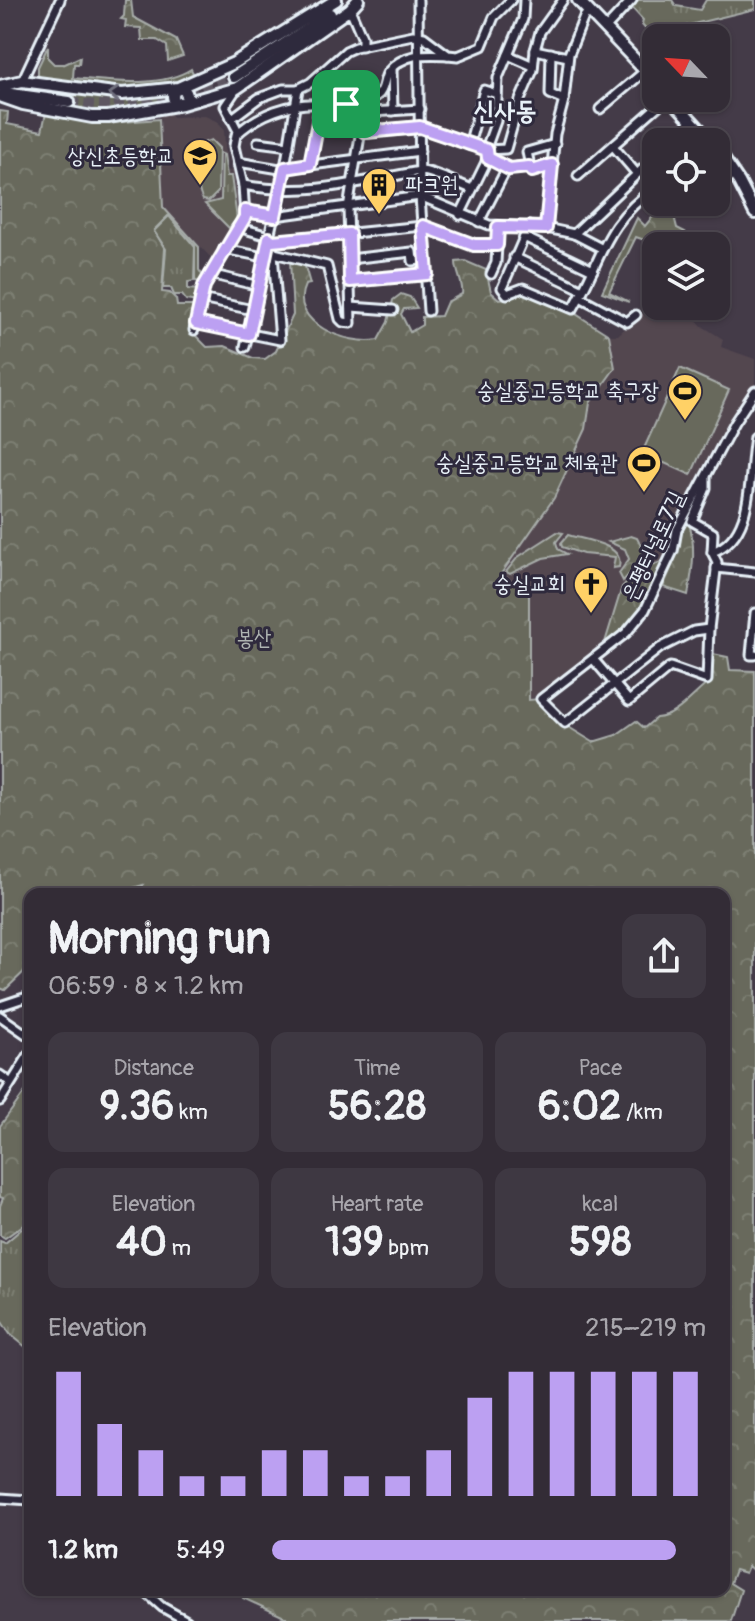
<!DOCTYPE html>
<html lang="en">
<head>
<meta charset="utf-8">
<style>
  body { margin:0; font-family:Pangolin,"Poor Story",sans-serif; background:#3e3842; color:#f1f3f6; height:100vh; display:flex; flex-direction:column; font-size:30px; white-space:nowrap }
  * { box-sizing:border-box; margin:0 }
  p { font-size:26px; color:#a9a7ad }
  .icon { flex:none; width:44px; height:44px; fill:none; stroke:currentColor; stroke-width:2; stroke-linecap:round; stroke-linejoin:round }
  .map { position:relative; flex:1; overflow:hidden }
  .sheet { position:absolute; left:24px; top:888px; width:706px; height:708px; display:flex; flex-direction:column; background:#332c36; border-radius:16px; box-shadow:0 2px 6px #0004,0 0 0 2px #4e4851 }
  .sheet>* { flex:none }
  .needle { width:52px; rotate:295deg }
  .fabs { position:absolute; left:642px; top:24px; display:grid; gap:16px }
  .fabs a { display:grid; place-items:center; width:88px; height:88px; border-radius:16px; background:#332c36; box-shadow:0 2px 6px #0004,0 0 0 2px #4e4851; font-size:40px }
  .pin { position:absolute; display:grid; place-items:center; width:68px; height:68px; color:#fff; margin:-34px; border-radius:16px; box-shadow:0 4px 12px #0006 }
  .round { display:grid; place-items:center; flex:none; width:84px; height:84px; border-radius:16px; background:#3e3842 }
  .summary { display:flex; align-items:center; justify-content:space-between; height:136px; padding:0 24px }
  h1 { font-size:44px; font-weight:700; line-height:60px }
  .figures { display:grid; grid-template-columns:repeat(3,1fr); gap:12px; height:136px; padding:8px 24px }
  .figures div { display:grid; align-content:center; border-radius:16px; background:#3e3842; text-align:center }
  .figures b { font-size:40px; font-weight:700 }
  .figures small { font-size:22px; font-weight:400 }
  .figures p { font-size:22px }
  .chart { height:224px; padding:16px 24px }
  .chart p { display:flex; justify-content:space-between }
  .chart svg { width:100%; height:144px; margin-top:8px; stroke:#bca0f2; stroke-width:6 }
  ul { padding:0 24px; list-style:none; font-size:26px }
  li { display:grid; grid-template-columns:128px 96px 1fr; align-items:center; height:60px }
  li i { height:20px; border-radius:10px; background:#bca0f2 }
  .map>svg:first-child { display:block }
</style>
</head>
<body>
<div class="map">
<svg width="755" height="1621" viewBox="0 0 755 1621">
  <defs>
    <pattern id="forest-crowns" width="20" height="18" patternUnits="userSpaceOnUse" patternTransform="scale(2)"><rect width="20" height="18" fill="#67695b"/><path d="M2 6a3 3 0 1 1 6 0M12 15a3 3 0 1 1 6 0" fill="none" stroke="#7d7f73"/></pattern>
    <pattern id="park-tufts" width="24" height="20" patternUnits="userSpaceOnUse" patternTransform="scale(2)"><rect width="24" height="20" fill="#67695b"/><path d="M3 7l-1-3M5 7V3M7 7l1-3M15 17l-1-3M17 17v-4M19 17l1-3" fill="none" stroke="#7d7f73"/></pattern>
  </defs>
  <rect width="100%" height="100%" fill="#443b48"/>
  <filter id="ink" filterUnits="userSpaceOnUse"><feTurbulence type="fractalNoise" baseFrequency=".0125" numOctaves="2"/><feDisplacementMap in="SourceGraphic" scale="16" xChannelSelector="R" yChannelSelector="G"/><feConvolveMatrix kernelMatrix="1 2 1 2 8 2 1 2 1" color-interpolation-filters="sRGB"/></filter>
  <g filter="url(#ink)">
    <g fill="#534750">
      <polygon points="171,110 172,117 205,116 218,122 224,131 227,171 235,170 243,215 212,259 163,207 160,112"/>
      <polygon points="649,306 684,306 702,326 723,339 721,347 755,359 755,385 728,422 675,523 668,556 642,607 596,656 528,701 529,594 501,574 554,498 586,429 590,403 615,368 609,335 618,335"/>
    </g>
    <g fill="url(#forest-crowns)" stroke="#a8adaa" stroke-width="2">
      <polygon points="125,0 131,0 133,17 176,40 183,56 168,61 167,46 157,40 142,40 141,28 125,27 126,20 121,19 124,16"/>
      <path d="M48,46V58L54,64H65L80,57L79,64H74L73,78C107,81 160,89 191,69L194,75C143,97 96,86 43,79L38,75V67Z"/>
      <path d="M0,111L8,112L7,124L42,131L46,113L98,124L159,119L163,207L199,247V270L203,276L201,282L195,281V246L168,216L154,230L165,249L162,292L170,293L176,299L177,306H195L190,330L207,347L225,346L253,358L265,359L276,351L293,315L290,260L304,263L310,284L305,285C287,323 349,346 378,340L388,322L393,300L401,294L410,297L417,308L404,309L401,314L410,332L422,325V317L441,316L447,302L462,294C464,284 456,273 456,262L465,261L486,270L491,292L499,299L514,297L524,291L571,311L609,335L615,368L590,403L586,429L554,498L501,574L529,594V700L539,699L562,723L593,742L616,735L636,721L644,728L656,718C678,717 693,693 711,681L713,654L728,657L730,670L755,671V1572L748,1566L745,1573L735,1570L730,1583L741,1590L731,1621H293L243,1598L241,1590H724V894H141L143,885L113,894H30V966L5,990L0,988Z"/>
      <polygon points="665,202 681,202 691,211 686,209 678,213 675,220 677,228 685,232 671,246 662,246 636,237 609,292 629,302 602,292 637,218 645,226"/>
      <path d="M687,517C697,544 693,568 688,595L663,587L680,547L681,530Z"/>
      <polygon points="557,532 563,533 556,542 558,549 567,554 543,558 510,574 506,572 518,557"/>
      <path d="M568,535C584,540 625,544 619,567L613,568L615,557L583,554L562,547L561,543Z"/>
      <polygon points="631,536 637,538 646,556 623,581 619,573 629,559 625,549 609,542"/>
      <path d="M668,559C649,596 637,623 603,649L622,587L644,565L656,564Z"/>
      <polygon points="30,1085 30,1226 26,1223 5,1238 0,1235 0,1206 3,1198 0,1197 0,1126"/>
    </g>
    <g fill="url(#park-tufts)" stroke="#a8adaa" stroke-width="2">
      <polygon points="637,0 672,0 676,6 700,10 706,0 755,0 755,9 681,27 683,38 673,38 665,25 648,32 642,25 643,20 631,7"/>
      <polygon points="76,92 159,94 163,99 161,105 109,115 73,110"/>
      <polygon points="222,154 224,155 227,176 231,176 237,219 229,228 205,204 221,200"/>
      <polygon points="169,216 195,247 194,281 188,282 188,289 200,290 198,302 186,300 182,295 174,295 171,288 163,288 166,249 154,231"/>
      <polygon points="24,1227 30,1229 30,1347 27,1348 10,1334 0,1319 0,1241 5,1243"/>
    </g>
    <g fill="#67695b" stroke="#a8adaa" stroke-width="2">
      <path d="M211,140L219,148L218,192L209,201L203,200C195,188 197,156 203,143Z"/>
      <polygon points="680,368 729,390 691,475 642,453"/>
    </g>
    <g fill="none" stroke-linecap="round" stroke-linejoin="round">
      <path stroke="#5d5662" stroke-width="10" stroke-dasharray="10 5" stroke-linecap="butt" d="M69,102C136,112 173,99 234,77"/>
      <g stroke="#e8f1f8" stroke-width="13">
        <g id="street">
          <polyline points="418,0 420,196 428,311"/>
          <polyline points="350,9 362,37 362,46"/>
          <polyline points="605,29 632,0"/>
          <polyline points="535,50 568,57"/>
          <polyline points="551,53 550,94 564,100"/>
          <polyline points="508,55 533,66"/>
          <polyline points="392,69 393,111"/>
          <polyline points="22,81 60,0"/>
          <polyline points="237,88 225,106 238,131"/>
          <polyline points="346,104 352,121 361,130"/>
          <polyline points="600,109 645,71"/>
          <polyline points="231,119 259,98 283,89 298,89 310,83 346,51 355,47 413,35 424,37 448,55 458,56 482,46 494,17 511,0"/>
          <polyline points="361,130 368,133 420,127 487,150 506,149 520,100 533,70 535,50 540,32 563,0"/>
          <polyline points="258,142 289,146"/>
          <polyline points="671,142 692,121"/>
          <polyline points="684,142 690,125"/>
          <polyline points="469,145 484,90 497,94"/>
          <polyline points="613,146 637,174"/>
          <polyline points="488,158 509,169 529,167"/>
          <polyline points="238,162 280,169 420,151"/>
          <path d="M310,164L322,101C338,103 364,108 378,95C385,90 383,79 388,72C404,52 426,54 447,55"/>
          <polyline points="552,165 531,171 527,152 555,144"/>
          <polyline points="578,176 667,98"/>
          <path d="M243,185C306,197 359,182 420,171C430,170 461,185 472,189"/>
          <polyline points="420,196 489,225 546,228 574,234 601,248"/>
          <polyline points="245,211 275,216 420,196"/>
          <polyline points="460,215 488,158 488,143 496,121 498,78 523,19 524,0"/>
          <polyline points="479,222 507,168"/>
          <path d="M529,226L502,288L507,294L523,288L573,309C603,258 603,224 656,187"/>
          <polyline points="546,228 555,134 564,100 569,54 584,17 589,11"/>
          <polyline points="574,234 656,156"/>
          <polyline points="524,237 593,270"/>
          <polyline points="272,241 423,226 474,245 497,245"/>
          <polyline points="224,249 264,257"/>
          <polyline points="274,253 327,266 340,319 343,322 351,323 348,208 361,130 365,118 372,112 420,109"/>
          <polyline points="514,257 583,290"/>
          <polyline points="349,259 412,252 413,261 426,259"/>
          <polyline points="210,274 259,286"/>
          <polyline points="491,274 496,263 498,227"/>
          <polyline points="350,281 427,274"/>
          <polyline points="580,297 627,322 636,315"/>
          <polyline points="201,299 253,310"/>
          <polyline points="351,307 393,310"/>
          <polyline points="196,323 280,340 272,241 265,235 238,227"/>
          <path d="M194,330L204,286L245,217L243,185L234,146L236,135C258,114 290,102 321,104"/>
          <polyline points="245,347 273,219 278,210 298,89"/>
          <path d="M712,552C755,537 748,477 755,437"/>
          <polyline points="716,568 755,572"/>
          <polyline points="755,613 751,655 755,655"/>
          <polyline points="709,629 694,631 660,648 565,723 541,699 626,633 645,610 673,551 677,530 734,423 755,391"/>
          <polyline points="593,659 629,701 670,667 707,680 709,629 717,562 712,552 713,533 692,521 706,488 706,478"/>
          <polyline points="0,1006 30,996"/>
          <polyline points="0,1016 30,1037"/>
          <polyline points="0,1075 10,1082"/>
          <polyline points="0,1101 30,1053"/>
          <polyline points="0,1498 30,1500"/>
          <polyline points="143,1590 162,1607 187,1621"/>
        </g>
      </g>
      <g stroke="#e8f1f8" stroke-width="16">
        <g id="secondary">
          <polyline points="578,0 656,82"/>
          <polyline points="234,77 330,14"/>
          <polyline points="0,86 22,81 122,94 178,88 234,63 336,0"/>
          <circle cx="180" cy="96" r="7"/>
          <polyline points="4,93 69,102"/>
          <polyline points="0,96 23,104 92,117 108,117 182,104 237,88 350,9 358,0"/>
          <polyline points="671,98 711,142"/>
          <polyline points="716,148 739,182 755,213"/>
        </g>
      </g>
      <use href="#street" stroke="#2f2a3d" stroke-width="7"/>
      <use href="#secondary" stroke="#2f2a3d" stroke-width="10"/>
    </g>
    <defs><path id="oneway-chevron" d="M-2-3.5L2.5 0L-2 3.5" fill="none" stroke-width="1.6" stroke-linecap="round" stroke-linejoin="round" transform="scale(2)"/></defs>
    <use stroke="#70707e" href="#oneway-chevron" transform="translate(114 94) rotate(-177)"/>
  </g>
  <g fill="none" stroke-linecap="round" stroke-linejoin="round" filter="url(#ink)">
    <g stroke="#fff" stroke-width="16">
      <polygon id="route" points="322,101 346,104 352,121 365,132 420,127 487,150 488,158 509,169 529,167 532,171 552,165 546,228 498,227 497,245 474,245 423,226 427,274 350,281 349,234 272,241 269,238 249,334 196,323 204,286 245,217 245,211 275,216 285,168 310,164"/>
    </g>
    <use href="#route" stroke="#bca0f2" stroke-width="10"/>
  </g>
  <defs>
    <g id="school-pin" transform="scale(1.8)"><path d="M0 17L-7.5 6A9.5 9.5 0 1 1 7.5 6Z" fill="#ffd166" stroke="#2f2a3d"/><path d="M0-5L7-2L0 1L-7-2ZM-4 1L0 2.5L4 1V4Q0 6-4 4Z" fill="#111"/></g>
    <g id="building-pin" transform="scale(1.8)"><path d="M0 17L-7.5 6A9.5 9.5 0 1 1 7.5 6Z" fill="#ffd166" stroke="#2f2a3d"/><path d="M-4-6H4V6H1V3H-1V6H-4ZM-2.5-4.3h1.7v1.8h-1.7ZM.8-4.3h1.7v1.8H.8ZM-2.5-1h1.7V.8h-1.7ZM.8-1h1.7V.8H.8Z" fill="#111"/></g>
    <g id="stadium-pin" transform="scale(1.8)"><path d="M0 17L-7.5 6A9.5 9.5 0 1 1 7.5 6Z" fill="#ffd166" stroke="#2f2a3d"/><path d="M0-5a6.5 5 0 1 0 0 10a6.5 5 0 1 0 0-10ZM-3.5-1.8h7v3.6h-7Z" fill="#111"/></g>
    <g id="church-pin" transform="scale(1.8)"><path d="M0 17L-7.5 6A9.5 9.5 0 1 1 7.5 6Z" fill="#ffd166" stroke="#2f2a3d"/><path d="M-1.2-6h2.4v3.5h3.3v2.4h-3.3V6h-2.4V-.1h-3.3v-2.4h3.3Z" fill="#111"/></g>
  </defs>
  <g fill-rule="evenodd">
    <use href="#school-pin" x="200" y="156"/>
    <use href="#building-pin" x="379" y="185"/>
    <use href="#stadium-pin" x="685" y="391"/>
    <use href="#stadium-pin" x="644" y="463"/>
    <use href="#church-pin" x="591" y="584"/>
  </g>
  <g text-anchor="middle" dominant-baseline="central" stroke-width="6" stroke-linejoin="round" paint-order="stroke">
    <g font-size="22" fill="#e8f1f8" stroke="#2f2a3d" text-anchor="end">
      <text x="174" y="156">상신초등학교</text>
      <text x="405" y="185" text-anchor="start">파크원</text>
      <text x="659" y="391">숭실중고등학교 축구장</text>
      <text x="618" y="463">숭실중고등학교 체육관</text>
      <text x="565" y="584">숭실교회</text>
    </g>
    <g font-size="22" fill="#e8f1f8" stroke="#2f2a3d">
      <text transform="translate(653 546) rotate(-65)">은평터널로7길</text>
    </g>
    <g font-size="22" fill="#aeb4b1" stroke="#2f2a3d">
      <text x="254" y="638">봉산</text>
    </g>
    <g font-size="26" font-weight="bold" fill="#e8f1f8" stroke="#2f2a3d">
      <text x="505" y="111">신사동</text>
    </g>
  </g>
</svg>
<div class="fabs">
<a><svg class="needle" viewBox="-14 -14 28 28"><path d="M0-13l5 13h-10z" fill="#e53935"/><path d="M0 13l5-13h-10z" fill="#a9a7ad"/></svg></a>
<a><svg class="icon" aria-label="locate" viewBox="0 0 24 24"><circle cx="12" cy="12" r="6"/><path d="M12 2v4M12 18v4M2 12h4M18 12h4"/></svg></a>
<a><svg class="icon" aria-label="layers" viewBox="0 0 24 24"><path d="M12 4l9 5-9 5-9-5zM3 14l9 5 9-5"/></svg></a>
</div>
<div class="pin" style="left:346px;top:104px;background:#1e9e55"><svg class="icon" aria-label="arrive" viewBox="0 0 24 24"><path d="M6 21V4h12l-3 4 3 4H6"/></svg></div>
<section class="sheet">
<div class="summary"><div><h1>Morning run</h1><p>06:59 · 8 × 1.2 km</p></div><a class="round"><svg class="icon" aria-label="share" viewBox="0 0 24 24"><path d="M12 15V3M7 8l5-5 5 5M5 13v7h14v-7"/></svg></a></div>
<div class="figures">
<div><p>Distance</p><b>9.36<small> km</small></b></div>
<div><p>Time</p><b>56:28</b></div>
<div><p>Pace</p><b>6:02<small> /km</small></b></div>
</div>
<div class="figures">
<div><p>Elevation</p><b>40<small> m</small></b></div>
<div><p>Heart rate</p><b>139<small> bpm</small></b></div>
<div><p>kcal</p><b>598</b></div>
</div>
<div class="chart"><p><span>Elevation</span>215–219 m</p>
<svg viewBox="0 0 160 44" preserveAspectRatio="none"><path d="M5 44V6M15 44V22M25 44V30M35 44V38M45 44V38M55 44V30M65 44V30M75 44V38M85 44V38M95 44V30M105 44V14M115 44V6M125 44V6M135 44V6M145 44V6M155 44V6"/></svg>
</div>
<ul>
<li><b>1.2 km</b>5:49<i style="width:93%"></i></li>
</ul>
</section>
</div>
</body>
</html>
